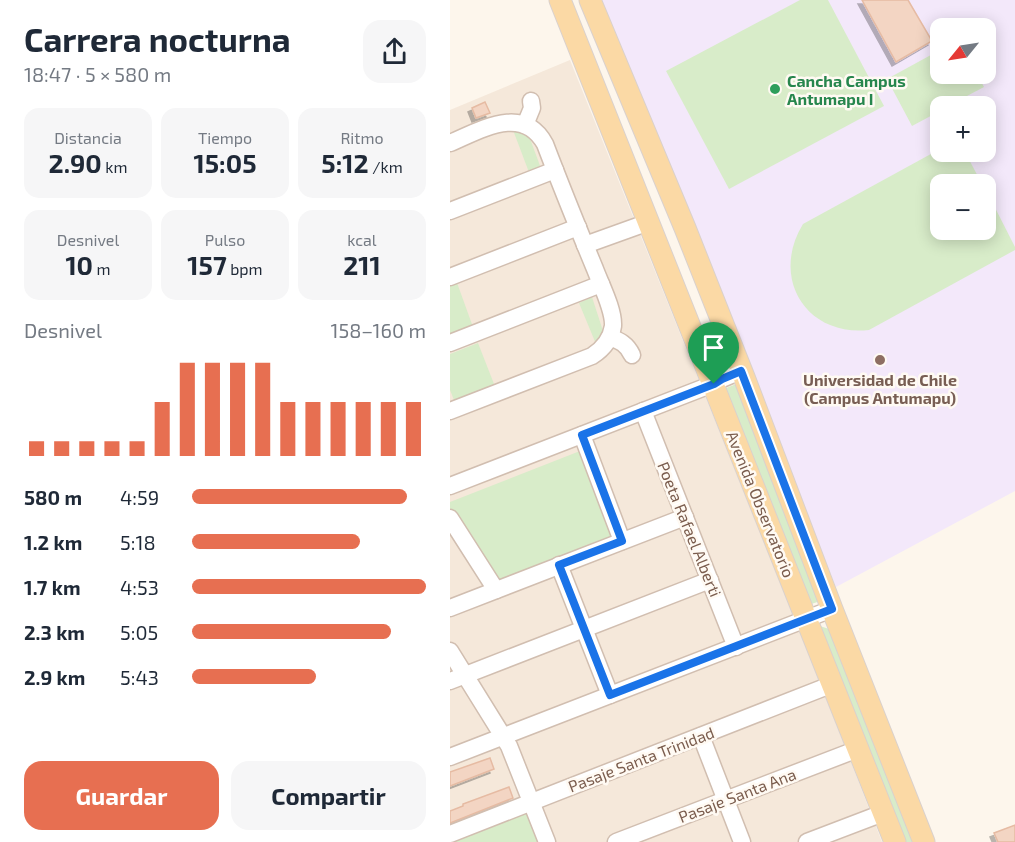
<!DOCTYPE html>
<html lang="es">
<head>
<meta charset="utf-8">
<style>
  body { margin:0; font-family:"Exo 2",sans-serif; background:#f6f6f7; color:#1f2937; height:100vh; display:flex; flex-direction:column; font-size:22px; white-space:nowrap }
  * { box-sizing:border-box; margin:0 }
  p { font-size:20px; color:#747a83 }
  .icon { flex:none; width:33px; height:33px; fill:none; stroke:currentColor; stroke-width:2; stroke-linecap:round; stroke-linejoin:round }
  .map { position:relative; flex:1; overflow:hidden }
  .drawer { display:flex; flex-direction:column; background:#fff; width:450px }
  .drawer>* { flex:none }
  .needle { width:39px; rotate:240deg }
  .fabs { position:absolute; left:480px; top:18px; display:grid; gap:12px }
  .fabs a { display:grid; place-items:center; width:66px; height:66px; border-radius:12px; background:#fff; box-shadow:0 3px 15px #0003; font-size:30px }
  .pin { position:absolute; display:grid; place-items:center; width:51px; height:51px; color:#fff; margin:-62px -26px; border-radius:50% 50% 50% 0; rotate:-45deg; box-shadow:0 0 6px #0007 }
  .pin .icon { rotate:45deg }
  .round { display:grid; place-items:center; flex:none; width:63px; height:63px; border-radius:18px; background:#f6f6f7 }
  .head { display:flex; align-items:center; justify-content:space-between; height:102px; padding:0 24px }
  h1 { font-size:33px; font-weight:700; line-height:45px }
  .figures { display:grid; grid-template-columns:repeat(3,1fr); gap:9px; height:102px; padding:6px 24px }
  .figures div { display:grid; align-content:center; border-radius:15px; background:#f6f6f7; text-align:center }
  .figures b { font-size:26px; font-weight:700 }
  .figures small { font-size:16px; font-weight:400 }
  .figures p { font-size:16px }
  .chart { height:168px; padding:12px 24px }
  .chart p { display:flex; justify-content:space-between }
  .chart svg { width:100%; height:108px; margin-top:6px; stroke:#e76f51; stroke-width:6 }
  .action { display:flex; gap:12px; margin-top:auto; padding:12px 24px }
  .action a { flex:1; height:69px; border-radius:18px; background:#e76f51; color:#fff; font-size:24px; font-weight:700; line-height:69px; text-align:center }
  .action a+a { background:#f6f6f7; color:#1f2937 }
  ul { padding:0 24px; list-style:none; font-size:20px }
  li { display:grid; grid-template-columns:96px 72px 1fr; align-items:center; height:45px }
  li i { height:15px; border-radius:8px; background:#e76f51 }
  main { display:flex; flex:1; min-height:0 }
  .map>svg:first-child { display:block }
</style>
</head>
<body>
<main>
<section class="drawer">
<div class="head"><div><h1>Carrera nocturna</h1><p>18:47 · 5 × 580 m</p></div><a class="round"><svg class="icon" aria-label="share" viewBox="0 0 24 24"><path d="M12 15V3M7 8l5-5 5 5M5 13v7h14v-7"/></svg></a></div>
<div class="figures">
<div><p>Distancia</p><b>2.90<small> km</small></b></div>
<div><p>Tiempo</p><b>15:05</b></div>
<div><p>Ritmo</p><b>5:12<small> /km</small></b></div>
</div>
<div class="figures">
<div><p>Desnivel</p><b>10<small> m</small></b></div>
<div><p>Pulso</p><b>157<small> bpm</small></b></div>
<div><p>kcal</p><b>211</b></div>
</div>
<div class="chart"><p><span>Desnivel</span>158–160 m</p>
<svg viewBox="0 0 160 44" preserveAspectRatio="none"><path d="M5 44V38M15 44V38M25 44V38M35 44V38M45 44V38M55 44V22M65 44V6M75 44V6M85 44V6M95 44V6M105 44V22M115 44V22M125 44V22M135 44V22M145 44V22M155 44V22"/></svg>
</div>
<ul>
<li><b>580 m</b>4:59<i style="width:92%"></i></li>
<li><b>1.2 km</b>5:18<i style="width:72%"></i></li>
<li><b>1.7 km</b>4:53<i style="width:100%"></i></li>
<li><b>2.3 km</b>5:05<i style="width:85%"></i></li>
<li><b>2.9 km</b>5:43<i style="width:53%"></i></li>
</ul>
<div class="action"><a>Guardar</a><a>Compartir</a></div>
</section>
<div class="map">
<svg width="565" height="842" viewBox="0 0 565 842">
  <defs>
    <filter id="shadow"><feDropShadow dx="-4" dy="4" stdDeviation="0" flood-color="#0004"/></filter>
  </defs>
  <rect width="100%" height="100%" fill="#fdf6ec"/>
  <polygon fill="#f5e8da" points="120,60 359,654 432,842 0,842 0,110"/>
  <path fill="#f3e8fa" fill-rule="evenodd" d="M152,0H565V491L386,587ZM490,28H536V74H490ZM490,106H536V152H490ZM490,184H536V230H490Z"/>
  <g fill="#d8ecc9">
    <polygon points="350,0 378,0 434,106 279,189 216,71"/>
    <polygon points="490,50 490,74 527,74 534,87 498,106 490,106 490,111 462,126 437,79"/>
    <polygon points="63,130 79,136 92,171 80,175"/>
    <path d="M490,149V152H515L532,184H490V230H536V190L565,247V250L419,330C356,337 320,278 353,224Z"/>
    <polygon points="6,280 23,327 0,335 0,282"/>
    <polygon points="142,297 153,331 146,344 129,303"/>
    <polygon points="28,343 46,389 6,405 0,390 0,354"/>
    <polygon points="294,381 377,599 358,605 271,390"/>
    <polygon points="130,451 166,537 47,584 0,508 0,502"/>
    <polygon points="370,626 385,631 463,842 452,842 369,630"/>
    <polygon points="77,811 89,842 0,842"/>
  </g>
  <g fill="#f3d5c3" stroke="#e6bba3" stroke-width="1.5" filter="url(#shadow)">
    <polygon points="412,0 458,0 482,41 446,62"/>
    <polygon points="35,102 40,113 26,118 22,108"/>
    <polygon points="40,758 44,769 0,786 0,772"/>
    <polygon points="59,787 63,798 0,823 0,811 13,806 13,804"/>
    <polygon points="565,825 565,842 548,842 544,833"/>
  </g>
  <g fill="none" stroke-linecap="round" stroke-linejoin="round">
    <g stroke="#d1beb0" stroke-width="19">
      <g id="minor">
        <polyline points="75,125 82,108 81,101"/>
        <path d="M0,143C31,130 73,104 95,144C111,186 128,228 145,269C151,285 164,310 163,326C161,339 153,349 142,356L0,411"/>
        <polyline points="0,211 105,170"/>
        <polyline points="135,245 199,222"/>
        <polyline points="0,277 128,227"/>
        <path d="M160,337C170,341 177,344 182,355"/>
        <polyline points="0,343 151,284"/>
        <polyline points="193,411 286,647"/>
        <polyline points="132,435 172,541"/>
        <polyline points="0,486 263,384 272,379 291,371"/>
        <polyline points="0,518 46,590"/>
        <polyline points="109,565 160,695"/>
        <polyline points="0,608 235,517"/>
        <polyline points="0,651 59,746 97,842"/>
        <polyline points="0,681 260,580"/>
        <polyline points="251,736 292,842"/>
        <polyline points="0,757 382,609"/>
        <polyline points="0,834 383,684"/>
        <polyline points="166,842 408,749"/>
        <polyline points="357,842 433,813"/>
      </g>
    </g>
    <g stroke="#dad1cd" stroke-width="23">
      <g id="major">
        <polyline points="110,0 445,842"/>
        <polyline points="140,0 235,228 294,377 382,609 474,842"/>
      </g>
    </g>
    <use href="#minor" stroke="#fff" stroke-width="16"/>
    <use href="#major" stroke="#fbd9a5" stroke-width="21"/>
  </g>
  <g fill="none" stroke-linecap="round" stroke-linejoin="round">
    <g stroke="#fff" stroke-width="12">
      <polygon id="route" points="291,371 382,609 160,695 109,565 172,541 132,435 264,384 272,379"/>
    </g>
    <use href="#route" stroke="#1a73e8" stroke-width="8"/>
  </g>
  <circle fill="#2e9e5b" stroke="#fffaf3" stroke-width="2" cx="325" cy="89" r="6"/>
  <circle fill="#8d6e63" stroke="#fffaf3" stroke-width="2" cx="430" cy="360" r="6"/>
  <g text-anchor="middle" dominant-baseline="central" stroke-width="5" stroke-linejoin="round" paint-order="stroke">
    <g font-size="16" font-weight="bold" fill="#27864d" stroke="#fffaf3" text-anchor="start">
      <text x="337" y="80">Cancha Campus<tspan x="337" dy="18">Antumapu I</tspan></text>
    </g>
    <g font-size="16" font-weight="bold" fill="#785e54" stroke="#fffaf3">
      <text x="430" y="379">Universidad de Chile<tspan x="430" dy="18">(Campus Antumapu)</tspan></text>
    </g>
    <g font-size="16" fill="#7a5c4d" stroke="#fffaf3">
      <text transform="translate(311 504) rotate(68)">Avenida Observatorio</text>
      <text transform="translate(240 529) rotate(68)">Poeta Rafael Alberti</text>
      <text transform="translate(191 759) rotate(-21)">Pasaje Santa Trinidad</text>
      <text transform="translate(287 795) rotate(-21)">Pasaje Santa Ana</text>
    </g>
  </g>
</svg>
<div class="fabs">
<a><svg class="needle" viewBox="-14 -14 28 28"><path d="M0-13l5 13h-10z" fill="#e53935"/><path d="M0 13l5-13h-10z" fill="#747a83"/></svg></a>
<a>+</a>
<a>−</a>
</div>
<div class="pin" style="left:264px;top:384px;background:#1e9e55"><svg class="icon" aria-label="arrive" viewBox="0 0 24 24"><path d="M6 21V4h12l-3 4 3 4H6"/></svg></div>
</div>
</main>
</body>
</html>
